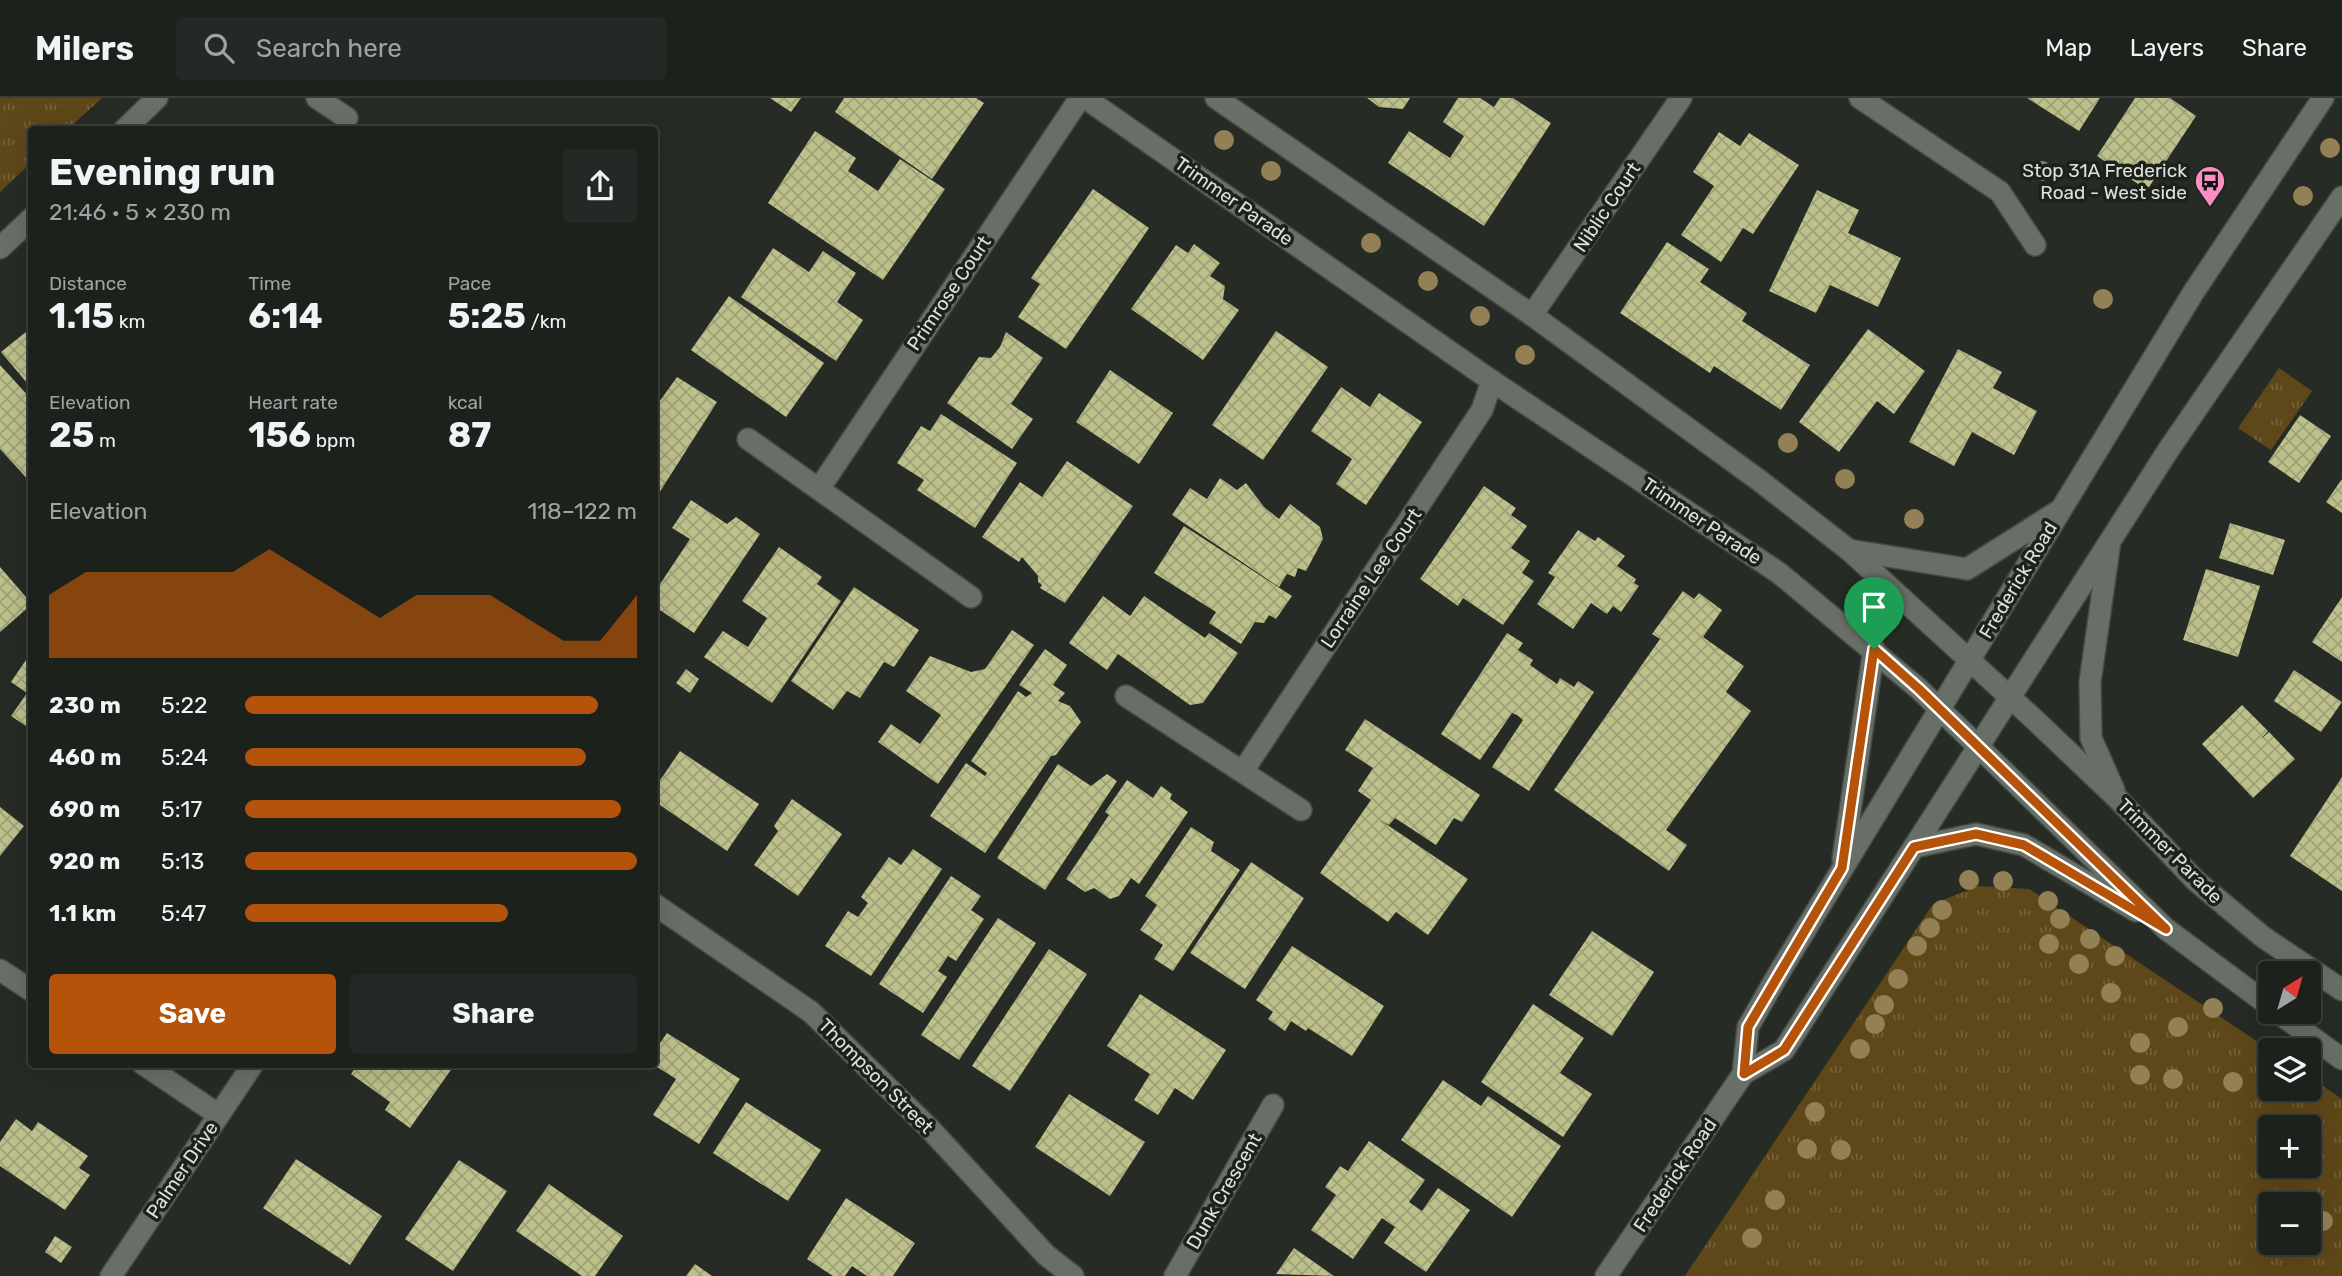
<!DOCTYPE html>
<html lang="en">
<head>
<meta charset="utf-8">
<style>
  body { margin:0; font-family:Rubik,sans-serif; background:#252925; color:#f1f3f6; height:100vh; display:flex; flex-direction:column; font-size:26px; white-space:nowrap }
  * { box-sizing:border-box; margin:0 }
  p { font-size:23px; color:#a0a3a3 }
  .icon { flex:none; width:38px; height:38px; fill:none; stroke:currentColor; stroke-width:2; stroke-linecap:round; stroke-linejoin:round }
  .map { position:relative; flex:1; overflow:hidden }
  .panel { position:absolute; left:28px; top:28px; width:630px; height:942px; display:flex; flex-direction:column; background:#1c211c; border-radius:7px; box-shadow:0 7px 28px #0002,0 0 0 2px #3a3e3b }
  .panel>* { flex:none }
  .needle { width:46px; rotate:37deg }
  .tools { position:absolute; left:2258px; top:863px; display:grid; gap:14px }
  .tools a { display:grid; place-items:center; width:63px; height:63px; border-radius:7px; background:#1c211c; box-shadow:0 7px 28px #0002,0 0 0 2px #3a3e3b; font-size:35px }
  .pin { position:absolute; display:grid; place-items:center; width:60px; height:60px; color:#fff; margin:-72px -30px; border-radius:50% 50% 50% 0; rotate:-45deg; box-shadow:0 0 7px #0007 }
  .pin .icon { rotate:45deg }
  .round { display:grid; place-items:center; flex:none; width:74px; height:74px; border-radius:7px; background:#252925 }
  .summary { display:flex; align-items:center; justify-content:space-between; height:119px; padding:0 21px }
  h1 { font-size:38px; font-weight:700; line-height:52px }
  .figures { display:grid; grid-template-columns:repeat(3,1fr); gap:10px; height:119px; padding:7px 21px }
  .figures div { display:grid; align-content:center }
  .figures b { font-size:35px; font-weight:700 }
  .figures small { font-size:19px; font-weight:400 }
  .figures p { font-size:19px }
  .chart { height:196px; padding:14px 21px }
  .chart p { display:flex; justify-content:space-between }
  .chart svg { width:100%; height:126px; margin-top:7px; fill:#b45309; opacity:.7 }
  .action { display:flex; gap:14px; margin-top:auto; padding:14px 21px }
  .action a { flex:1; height:80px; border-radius:7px; background:#b45309; color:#fff; font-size:28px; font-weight:700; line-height:80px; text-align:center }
  .action a+a { background:#252925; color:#f1f3f6 }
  ul { padding:0 21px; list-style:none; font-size:23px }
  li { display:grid; grid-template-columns:112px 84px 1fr; align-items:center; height:52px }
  li i { height:18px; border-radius:9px; background:#b45309 }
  header { display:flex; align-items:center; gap:42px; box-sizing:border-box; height:98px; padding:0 35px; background:#1c211c; border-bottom:2px solid #3a3e3b }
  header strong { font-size:33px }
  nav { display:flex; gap:38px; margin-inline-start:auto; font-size:24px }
  .search { width:490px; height:63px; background:#252925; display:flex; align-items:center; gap:18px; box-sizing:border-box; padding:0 24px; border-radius:7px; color:#a0a3a3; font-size:26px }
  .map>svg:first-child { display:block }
</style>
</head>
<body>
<header>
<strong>Milers</strong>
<div class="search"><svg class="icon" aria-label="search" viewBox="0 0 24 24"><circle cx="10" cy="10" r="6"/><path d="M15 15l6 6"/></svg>Search here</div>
<nav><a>Map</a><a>Layers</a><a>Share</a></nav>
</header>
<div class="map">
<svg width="2342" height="1178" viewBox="0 0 2342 1178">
  <defs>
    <pattern id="grass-tufts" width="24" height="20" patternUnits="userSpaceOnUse" patternTransform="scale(1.75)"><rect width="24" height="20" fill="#5e4719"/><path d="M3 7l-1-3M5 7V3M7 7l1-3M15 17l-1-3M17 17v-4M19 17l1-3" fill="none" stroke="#75613a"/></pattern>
    <pattern id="building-cross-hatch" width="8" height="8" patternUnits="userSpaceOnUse" patternTransform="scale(1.75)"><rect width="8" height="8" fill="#bdc08a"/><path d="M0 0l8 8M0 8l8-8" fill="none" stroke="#9ea178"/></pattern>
  </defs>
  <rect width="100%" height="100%" fill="#262c25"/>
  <g fill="url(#grass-tufts)" fill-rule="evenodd">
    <polygon points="0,0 102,0 68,31 32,32 31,65 0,94"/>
    <polygon points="2279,270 2312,293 2271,352 2238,330"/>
    <path d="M1978,788L2029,791L2270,952V990H2308V978L2342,1001V1178H1685L1933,806ZM2270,1029H2308V1068H2270ZM2270,1106H2308V1144H2270Z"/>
  </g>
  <g fill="url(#building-cross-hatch)">
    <polygon points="770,0 801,0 791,14"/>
    <polygon points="844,0 976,0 984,5 932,81 835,14"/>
    <polygon points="1367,0 1410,0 1403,11 1379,9"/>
    <polygon points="1458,0 1480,0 1494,9 1500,0 1513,0 1551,25 1484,128 1388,65 1409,33 1450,60 1464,38 1443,24"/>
    <polygon points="2027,0 2100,0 2079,33"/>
    <polygon points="2135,0 2170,0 2196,18 2147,92 2097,58"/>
    <polygon points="815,33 856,60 848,73 878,93 900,61 945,91 883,182 768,105"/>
    <polygon points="1719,34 1740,48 1749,35 1799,67 1753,136 1743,130 1721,164 1681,137 1714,88 1693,74"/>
    <polygon points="1093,91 1149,130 1066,251 1018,219 1040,186 1031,180"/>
    <polygon points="1817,92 1859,112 1848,135 1901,160 1878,209 1830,187 1816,215 1769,193"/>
    <polygon points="1667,144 1709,171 1700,184 1747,215 1742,223 1810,267 1781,312 1714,268 1710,275 1620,215"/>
    <polygon points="1194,146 1220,165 1210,178 1225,188 1223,201 1239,212 1203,262 1131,211 1176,147 1188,155"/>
    <polygon points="773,150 809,174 823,153 856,175 837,204 863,222 836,263 741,199"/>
    <polygon points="729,198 824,265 786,319 691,252"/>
    <polygon points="32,229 32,291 1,254"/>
    <polygon points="1868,231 1925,273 1894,316 1877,303 1839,354 1799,324"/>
    <polygon points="1276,233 1328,269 1263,362 1212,327"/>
    <polygon points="1006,234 1043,260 1011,306 1033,321 1012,351 947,305 979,259 991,260 1000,249"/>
    <polygon points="1958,251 2002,274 1993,290 2037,313 2014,357 1972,334 1954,368 1909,344"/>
    <polygon points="0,267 32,302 32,386 0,351"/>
    <polygon points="1110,272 1173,315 1139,366 1076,324"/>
    <polygon points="677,279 717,304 654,403 654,311"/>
    <polygon points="1341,289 1370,309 1379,295 1422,324 1366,407 1336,386 1352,361 1311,333"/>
    <polygon points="941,316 1017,365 975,430 917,392 924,382 897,365 921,328 930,333"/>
    <polygon points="2300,317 2331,338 2299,385 2268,364"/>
    <polygon points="1067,363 1133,408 1065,505 1040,490 1042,487 1038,484 1038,478 1022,459 1019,464 982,439 1020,384 1042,399"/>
    <polygon points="1220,380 1237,392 1246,385 1264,409 1279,421 1290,406 1320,429 1323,441 1306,473 1298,470 1295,479 1287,476 1279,489 1172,417 1190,390 1207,401"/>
    <polygon points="2342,381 2342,415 2326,404"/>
    <polygon points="1484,388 1516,410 1511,417 1527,428 1511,450 1530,463 1522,475 1534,483 1503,527 1463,500 1458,508 1420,481"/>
    <polygon points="691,402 727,426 736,419 760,436 694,535 654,508 654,495 690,441 672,430"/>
    <polygon points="2230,425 2285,442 2273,477 2219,460"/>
    <polygon points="1184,428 1292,498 1276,521 1269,517 1264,525 1255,524 1241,546 1209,525 1216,514 1154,475"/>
    <polygon points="1578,432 1595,443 1598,439 1625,458 1617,468 1636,481 1634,485 1639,488 1621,514 1613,508 1607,516 1591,505 1573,531 1537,506 1555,479 1548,475"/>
    <polygon points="779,449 822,479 817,486 841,503 772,605 704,559 723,533 748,549 767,520 742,503"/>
    <polygon points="0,469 32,506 0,534"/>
    <polygon points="2206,471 2260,488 2238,559 2183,542"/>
    <polygon points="854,489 919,532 894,569 884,564 860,600 847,593 833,612 791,583"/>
    <polygon points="1683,493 1694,501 1699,495 1722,512 1703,539 1744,568 1726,594 1751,613 1666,732 1687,747 1669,773 1554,692 1660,541 1652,536"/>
    <polygon points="1103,498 1130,518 1144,498 1205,540 1209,535 1238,555 1203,605 1190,607 1118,556 1107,572 1069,545"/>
    <polygon points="2342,499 2342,564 2312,544"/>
    <polygon points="1012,532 1034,547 938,686 878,644 891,626 920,646 941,617 906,593 930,558 971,574 985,571"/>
    <polygon points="1507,535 1523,545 1518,552 1533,562 1530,567 1557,586 1560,580 1574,589 1578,583 1594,594 1529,693 1492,669 1523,622 1517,617 1512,615 1480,662 1441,636"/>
    <polygon points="1045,551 1067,567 1053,587 1065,595 1058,603 1070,608 1081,624 1056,657 1051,658 985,755 930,718 966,665 985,678 987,675 971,663 1018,593 1026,599 1032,595 1019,587"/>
    <polygon points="32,553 32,632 11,618 27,595 11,584"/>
    <polygon points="686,571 699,581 690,595 676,585"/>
    <polygon points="2294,572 2342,604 2321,634 2274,603"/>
    <polygon points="2242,607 2268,633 2260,642 2269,634 2295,661 2253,700 2202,646"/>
    <polygon points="1365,621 1480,697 1462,724 1454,720 1436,747 1395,720 1389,727 1380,722 1468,781 1428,837 1396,814 1388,824 1320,775 1371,702 1358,693 1373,670 1345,652"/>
    <polygon points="680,653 759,706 727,753 654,703 654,691"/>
    <polygon points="1058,666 1091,688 1107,676 1117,683 1045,792 997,760"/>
    <polygon points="2342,679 2342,793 2290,758"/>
    <polygon points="1127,682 1153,700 1161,688 1172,696 1170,701 1188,714 1139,786 1131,780 1119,798 1110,801 1094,790 1085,794 1066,781 1109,717 1105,714"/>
    <polygon points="792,701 842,736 798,798 754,767 778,733 774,728"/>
    <polygon points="0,709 24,728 0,758"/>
    <polygon points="1191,729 1214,744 1211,753 1240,772 1173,873 1154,861 1163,847 1140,832 1157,807 1145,798"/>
    <polygon points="913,751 942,771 871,878 825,848 848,813 858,819 868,805 861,799 889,759 901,767"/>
    <polygon points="1251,764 1304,800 1245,891 1190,855"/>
    <polygon points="951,778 981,798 971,812 984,821 956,863 948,858 938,873 947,879 923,915 879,886"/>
    <polygon points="998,820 1036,845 959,962 921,937"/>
    <polygon points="1592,833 1654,874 1612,938 1549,897"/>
    <polygon points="1292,848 1384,908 1352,958 1308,930 1306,933 1291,923 1285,933 1268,921 1273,914 1256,902"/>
    <polygon points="1049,851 1087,876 1010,993 972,968"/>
    <polygon points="1140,896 1226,952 1193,1002 1175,990 1158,1017 1134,1002 1150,976 1107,948"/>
    <polygon points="1533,906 1584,940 1560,975 1592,996 1563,1039 1481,984"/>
    <polygon points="667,935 740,981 699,1046 653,1017 676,981 654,967 654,954"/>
    <polygon points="358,966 455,966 410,1030 385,1012 390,1004 351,976"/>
    <polygon points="1443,982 1481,1008 1488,998 1561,1048 1512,1119 1401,1042"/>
    <polygon points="1069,996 1145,1044 1110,1098 1035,1049"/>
    <polygon points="746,1004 821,1052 788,1103 713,1055"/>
    <polygon points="16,1021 32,1033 38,1024 88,1058 79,1070 90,1077 65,1112 0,1068 0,1044"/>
    <polygon points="1369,1043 1425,1082 1409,1104 1422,1113 1438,1090 1470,1112 1426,1174 1384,1145 1395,1129 1382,1120 1353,1161 1311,1132 1336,1097 1325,1089 1340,1068 1348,1073"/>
    <polygon points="296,1061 382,1118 350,1167 263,1110"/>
    <polygon points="459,1062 507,1093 453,1173 405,1141"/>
    <polygon points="549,1086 623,1138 595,1178 582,1178 516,1133"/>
    <polygon points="846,1100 915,1145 893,1178 867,1178 852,1168 845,1178 833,1178 807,1161"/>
    <polygon points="55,1138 72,1149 61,1165 45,1154"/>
    <polygon points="1294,1150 1334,1178 1276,1176"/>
    <polygon points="695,1166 712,1178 686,1178"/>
  </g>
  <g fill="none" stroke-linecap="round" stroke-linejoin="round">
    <g stroke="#454944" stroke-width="24">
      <g id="street">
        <polyline points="317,0 347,20"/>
        <polyline points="1860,0 2000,94 2035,147"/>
        <polyline points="124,32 157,0"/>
        <polyline points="0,150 32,120"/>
        <polyline points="1532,217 1681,0"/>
        <polyline points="748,341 971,499"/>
        <polyline points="819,391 1080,0"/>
        <polyline points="1126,598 1301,712"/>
        <polyline points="1243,673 1482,312 1492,283"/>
        <polyline points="654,806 811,914 930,1031 1046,1157 1073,1178"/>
        <polyline points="0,872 32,893"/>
        <polyline points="143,966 219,1017"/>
        <polyline points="111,1178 253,966"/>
        <polyline points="1175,1178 1273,1007"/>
      </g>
    </g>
    <g stroke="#454944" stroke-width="24">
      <g id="secondary">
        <polyline points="1085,0 1492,283 1779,475 1919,591 2166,831 2270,908"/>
        <polyline points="1216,0 1532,217 1760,383 1849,452 2036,623 2119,702 2196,783 2263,839 2342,892"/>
        <polyline points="2109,450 2090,584 2091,640 2114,692"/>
        <polyline points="1849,452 1967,471 2057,414"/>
        <polyline points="1914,749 1976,736 2024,747 2136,813"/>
        <polyline points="1843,761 1874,551"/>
        <polyline points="2277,914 2342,961"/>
        <polyline points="1743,976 1748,929 1779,875 2193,195 2323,0"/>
        <polyline points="1606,1178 1743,976 1784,952 2169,351 2342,99"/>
      </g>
    </g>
    <use href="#street" stroke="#686f67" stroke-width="21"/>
    <use href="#secondary" stroke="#686f67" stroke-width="21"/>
  </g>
  <g fill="#948055">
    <circle cx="1224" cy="42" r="10"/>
    <circle cx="2330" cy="50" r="10"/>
    <circle cx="1271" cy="73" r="10"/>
    <circle cx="2042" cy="73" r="10"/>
    <circle cx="2303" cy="98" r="10"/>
    <circle cx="1371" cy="145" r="10"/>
    <circle cx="1428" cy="183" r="10"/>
    <circle cx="2103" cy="201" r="10"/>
    <circle cx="1480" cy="218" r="10"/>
    <circle cx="1525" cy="257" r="10"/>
    <circle cx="1788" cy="345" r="10"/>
    <circle cx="1845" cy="381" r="10"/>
    <circle cx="1914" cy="421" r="10"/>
    <circle cx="1969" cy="782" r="10"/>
    <circle cx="2003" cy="783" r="10"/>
    <circle cx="2048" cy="803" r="10"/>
    <circle cx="1942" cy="812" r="10"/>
    <circle cx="2060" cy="821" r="10"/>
    <circle cx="1930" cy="830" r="10"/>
    <circle cx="2090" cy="841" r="10"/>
    <circle cx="2049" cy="846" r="10"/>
    <circle cx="1917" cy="848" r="10"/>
    <circle cx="2115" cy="858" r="10"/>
    <circle cx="2079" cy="866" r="10"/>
    <circle cx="1898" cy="881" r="10"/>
    <circle cx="2111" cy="895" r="10"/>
    <circle cx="1884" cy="907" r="10"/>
    <circle cx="2213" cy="910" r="10"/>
    <circle cx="1875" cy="926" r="10"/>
    <circle cx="2178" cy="929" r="10"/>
    <circle cx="2140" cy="945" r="10"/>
    <circle cx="1860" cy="951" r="10"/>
    <circle cx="2140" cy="977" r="10"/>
    <circle cx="2173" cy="981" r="10"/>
    <circle cx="2233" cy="984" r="10"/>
    <circle cx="1815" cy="1014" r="10"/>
    <circle cx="1807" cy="1051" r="10"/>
    <circle cx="1841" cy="1052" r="10"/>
    <circle cx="1775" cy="1102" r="10"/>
    <circle cx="2323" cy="1123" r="10"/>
    <circle cx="1752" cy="1140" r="10"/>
  </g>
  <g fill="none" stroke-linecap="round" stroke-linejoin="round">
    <g stroke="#fff" stroke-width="14">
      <polygon id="route" points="1874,551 1919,591 2166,831 2024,747 1976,736 1914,749 1784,952 1744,976 1748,929 1842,770"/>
    </g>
    <use href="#route" stroke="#b45309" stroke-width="9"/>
  </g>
  <defs>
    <g id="bus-pin" transform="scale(1.575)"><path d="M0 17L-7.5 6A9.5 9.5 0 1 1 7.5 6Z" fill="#fc8fc1" stroke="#1c221b"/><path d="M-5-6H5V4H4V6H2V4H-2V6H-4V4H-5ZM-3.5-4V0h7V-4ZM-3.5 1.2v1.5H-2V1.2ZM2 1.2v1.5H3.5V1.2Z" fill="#111"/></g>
  </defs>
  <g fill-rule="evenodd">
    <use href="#bus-pin" x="2210" y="83"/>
  </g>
  <g text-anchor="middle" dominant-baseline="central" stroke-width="7" stroke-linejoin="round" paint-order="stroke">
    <g font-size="19" fill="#dde1dc" stroke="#1c221b" text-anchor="end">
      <text x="2187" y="72">Stop 31A Frederick<tspan x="2187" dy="22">Road - West side</tspan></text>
    </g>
    <g font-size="19" fill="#dde1dc" stroke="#1c221b">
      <text transform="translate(1234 103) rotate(35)">Trimmer Parade</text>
      <text transform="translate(1607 109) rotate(-56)">Niblic Court</text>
      <text transform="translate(949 195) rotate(-56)">Primrose Court</text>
      <text transform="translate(1702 423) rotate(34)">Trimmer Parade</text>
      <text transform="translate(1371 480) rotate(-56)">Lorraine Lee Court</text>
      <text transform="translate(2018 482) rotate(-59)">Frederick Road</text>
      <text transform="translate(2170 753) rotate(45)">Trimmer Parade</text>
      <text transform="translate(876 978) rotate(45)">Thompson Street</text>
      <text transform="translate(182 1072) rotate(-56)">Palmer Drive</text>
      <text transform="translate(1675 1077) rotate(-56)">Frederick Road</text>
      <text transform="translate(1224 1093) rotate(-60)">Dunk Crescent</text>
    </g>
  </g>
</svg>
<div class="tools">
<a><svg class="needle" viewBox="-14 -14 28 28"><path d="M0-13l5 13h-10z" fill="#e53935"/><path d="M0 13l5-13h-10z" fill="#a0a3a3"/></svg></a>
<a><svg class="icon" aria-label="layers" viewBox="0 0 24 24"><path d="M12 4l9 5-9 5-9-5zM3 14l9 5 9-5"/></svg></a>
<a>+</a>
<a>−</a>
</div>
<div class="pin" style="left:1874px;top:551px;background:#1e9e55"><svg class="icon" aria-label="arrive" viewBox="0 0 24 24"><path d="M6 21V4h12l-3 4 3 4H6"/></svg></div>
<section class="panel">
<div class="summary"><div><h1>Evening run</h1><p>21:46 · 5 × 230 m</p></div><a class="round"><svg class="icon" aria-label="share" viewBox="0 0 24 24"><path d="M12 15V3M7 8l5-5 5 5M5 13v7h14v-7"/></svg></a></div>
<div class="figures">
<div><p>Distance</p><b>1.15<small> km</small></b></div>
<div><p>Time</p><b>6:14</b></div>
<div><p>Pace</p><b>5:25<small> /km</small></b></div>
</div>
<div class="figures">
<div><p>Elevation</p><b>25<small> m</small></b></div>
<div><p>Heart rate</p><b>156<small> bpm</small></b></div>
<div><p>kcal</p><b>87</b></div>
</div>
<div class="chart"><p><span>Elevation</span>118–122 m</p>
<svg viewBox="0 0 160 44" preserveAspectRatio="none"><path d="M0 44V22L10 14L20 14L30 14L40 14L50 14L60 6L70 14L80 22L90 30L100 22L110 22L120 22L130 30L140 38L150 38L160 22V44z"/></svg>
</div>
<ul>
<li><b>230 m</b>5:22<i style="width:90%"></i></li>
<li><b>460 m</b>5:24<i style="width:87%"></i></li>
<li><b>690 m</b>5:17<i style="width:96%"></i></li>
<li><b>920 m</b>5:13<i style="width:100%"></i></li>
<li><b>1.1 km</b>5:47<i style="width:67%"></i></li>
</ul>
<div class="action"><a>Save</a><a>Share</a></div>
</section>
</div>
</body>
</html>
